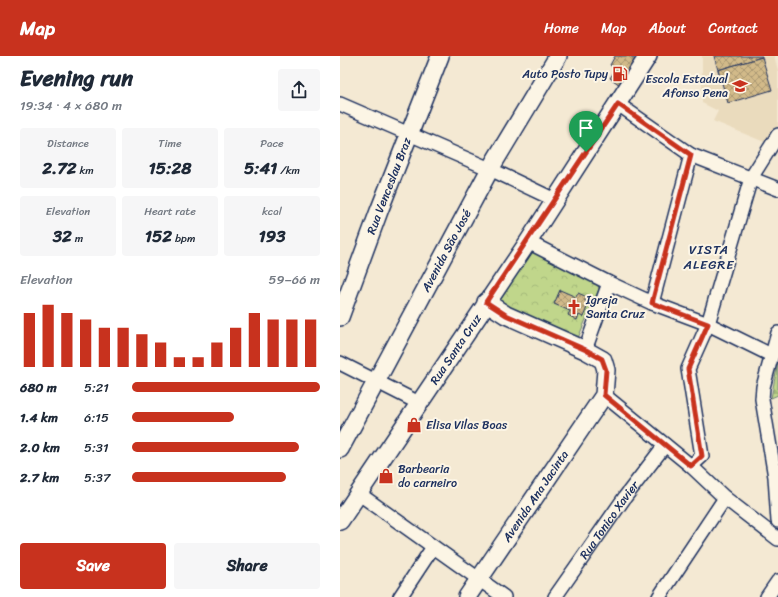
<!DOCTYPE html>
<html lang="en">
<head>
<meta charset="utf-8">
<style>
  body { margin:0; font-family:Sriracha,sans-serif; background:#f6f6f7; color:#1f2937; height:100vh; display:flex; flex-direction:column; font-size:15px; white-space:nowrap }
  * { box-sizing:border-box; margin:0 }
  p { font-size:13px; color:#747a83 }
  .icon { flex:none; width:22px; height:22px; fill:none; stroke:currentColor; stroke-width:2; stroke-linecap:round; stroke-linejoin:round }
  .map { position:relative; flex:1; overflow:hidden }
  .drawer { display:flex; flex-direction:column; background:#fff; width:340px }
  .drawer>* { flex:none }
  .pin { position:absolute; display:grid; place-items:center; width:34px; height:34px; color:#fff; margin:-41px -17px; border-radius:50% 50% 50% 0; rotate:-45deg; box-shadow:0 0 4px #0007 }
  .pin .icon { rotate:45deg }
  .round { display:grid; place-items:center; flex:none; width:42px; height:42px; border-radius:4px; background:#f6f6f7 }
  .overview { display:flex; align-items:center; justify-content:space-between; height:68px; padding:0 20px }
  h1 { font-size:22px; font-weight:800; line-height:30px }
  .metrics { display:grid; grid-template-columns:repeat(3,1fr); gap:6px; height:68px; padding:4px 20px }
  .metrics div { display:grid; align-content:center; border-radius:4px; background:#f6f6f7; text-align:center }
  .metrics b { font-size:17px; font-weight:800 }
  .metrics small { font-size:11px; font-weight:400 }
  .metrics p { font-size:11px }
  .chart { height:112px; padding:8px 20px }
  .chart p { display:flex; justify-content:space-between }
  .chart svg { width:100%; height:72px; margin-top:4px; stroke:#c8321e; stroke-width:6 }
  .cta { display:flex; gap:8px; margin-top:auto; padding:8px 20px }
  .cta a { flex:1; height:46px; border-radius:4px; background:#c8321e; color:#fff; font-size:16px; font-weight:800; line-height:46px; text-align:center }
  .cta a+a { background:#f6f6f7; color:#1f2937 }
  ul { padding:0 20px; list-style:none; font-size:13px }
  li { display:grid; grid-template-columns:64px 48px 1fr; align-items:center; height:30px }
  li i { height:10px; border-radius:5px; background:#c8321e }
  header { display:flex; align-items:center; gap:24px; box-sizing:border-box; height:56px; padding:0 20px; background:#c8321e; color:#fff }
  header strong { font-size:19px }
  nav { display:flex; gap:22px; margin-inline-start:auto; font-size:14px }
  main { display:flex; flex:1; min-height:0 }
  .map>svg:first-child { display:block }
</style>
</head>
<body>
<header>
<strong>Map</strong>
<nav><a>Home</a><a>Map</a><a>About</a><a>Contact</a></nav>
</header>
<main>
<section class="drawer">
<div class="overview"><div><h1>Evening run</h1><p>19:34 · 4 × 680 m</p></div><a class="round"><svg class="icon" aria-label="share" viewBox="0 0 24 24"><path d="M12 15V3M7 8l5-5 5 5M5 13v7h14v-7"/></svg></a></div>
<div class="metrics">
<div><p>Distance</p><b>2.72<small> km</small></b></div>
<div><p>Time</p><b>15:28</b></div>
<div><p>Pace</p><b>5:41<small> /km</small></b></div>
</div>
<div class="metrics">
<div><p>Elevation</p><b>32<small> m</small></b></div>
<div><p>Heart rate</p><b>152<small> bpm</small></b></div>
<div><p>kcal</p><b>193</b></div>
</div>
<div class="chart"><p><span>Elevation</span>59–66 m</p>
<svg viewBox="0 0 160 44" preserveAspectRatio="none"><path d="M5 44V11M15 44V6M25 44V11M35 44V15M45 44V20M55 44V20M65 44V24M75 44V29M85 44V38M95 44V38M105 44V29M115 44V20M125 44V11M135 44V15M145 44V15M155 44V15"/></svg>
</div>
<ul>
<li><b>680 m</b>5:21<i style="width:100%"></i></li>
<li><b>1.4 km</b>6:15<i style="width:54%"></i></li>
<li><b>2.0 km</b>5:31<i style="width:89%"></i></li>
<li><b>2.7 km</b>5:37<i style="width:82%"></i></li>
</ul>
<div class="cta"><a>Save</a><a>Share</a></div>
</section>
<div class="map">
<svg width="438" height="541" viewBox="0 0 438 541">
  <defs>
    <pattern id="forest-firs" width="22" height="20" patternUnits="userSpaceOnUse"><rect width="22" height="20" fill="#c0d68b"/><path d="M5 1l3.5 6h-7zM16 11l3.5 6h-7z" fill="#a4b87a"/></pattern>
    <pattern id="park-crowns" width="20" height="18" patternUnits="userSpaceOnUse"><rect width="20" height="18" fill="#c0d68b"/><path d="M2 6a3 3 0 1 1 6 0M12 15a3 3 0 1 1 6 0" fill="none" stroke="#a4b87a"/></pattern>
    <pattern id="building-cross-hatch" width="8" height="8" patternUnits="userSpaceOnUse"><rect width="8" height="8" fill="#d2ba89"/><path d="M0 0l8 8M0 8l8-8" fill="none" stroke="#aa9873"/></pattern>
  </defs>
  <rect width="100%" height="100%" fill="#f4e9d3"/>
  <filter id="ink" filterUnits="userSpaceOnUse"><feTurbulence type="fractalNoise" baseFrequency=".025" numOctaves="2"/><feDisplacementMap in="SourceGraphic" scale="8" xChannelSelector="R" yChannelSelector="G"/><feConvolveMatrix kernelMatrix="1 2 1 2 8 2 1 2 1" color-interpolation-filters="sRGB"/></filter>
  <g filter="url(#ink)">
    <polygon fill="#eadbbd" points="362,0 434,0 438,14 438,70 427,87 373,65 378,55 362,47"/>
    <polygon fill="url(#forest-firs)" stroke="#6e8274" points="438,307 438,339 431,342"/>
    <polygon fill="url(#park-crowns)" stroke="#6e8274" points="194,192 257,225 259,233 238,282 166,254 158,240"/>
    <g fill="url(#building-cross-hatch)" stroke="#1b2f5e">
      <polygon points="275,0 290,0 296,4 280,29 270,22 276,13 270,9"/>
      <polygon points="374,0 422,0 422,1 378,14"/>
      <polygon points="422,1 432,34 388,47 378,14"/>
      <polygon points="220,234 236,241 238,237 247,241 245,245 249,247 243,261 239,259 237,264 228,259 230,255 214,248"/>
    </g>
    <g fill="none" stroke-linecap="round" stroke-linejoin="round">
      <g stroke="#1b2f5e" stroke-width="16">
        <g id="minor">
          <polyline points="0,48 150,113 215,144"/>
          <polyline points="278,48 351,99 438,133"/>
          <polyline points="188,186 269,227 312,247 368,268 431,299"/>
          <polyline points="312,247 351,99"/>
          <polyline points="438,277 423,331 422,343 435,421 438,465"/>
          <polyline points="245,294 269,227"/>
          <polyline points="0,307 79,347"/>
          <polyline points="264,339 351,410 385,442 438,483"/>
          <polyline points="351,410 362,400 348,313 368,268 411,122 438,79"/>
          <polyline points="18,437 164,541"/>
          <polyline points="60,541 93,491"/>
          <path id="s1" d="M215,541L285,441L325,389"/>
          <polyline points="319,541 385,442"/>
          <polyline points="427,541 438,525"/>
        </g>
      </g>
      <g stroke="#1b2f5e" stroke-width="20">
        <g id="major">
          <path id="s2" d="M0,261L39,155L100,0"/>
          <path id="s3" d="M0,393L150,113L218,0"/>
          <path id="s4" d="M0,465L188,186L308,0"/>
          <path id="s5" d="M127,541L264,339L266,314L263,304L245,294L166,259L146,246"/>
        </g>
      </g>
      <use href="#minor" stroke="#fcf5e5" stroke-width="13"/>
      <use href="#major" stroke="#fcf5e5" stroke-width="17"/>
    </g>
  </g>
  <g fill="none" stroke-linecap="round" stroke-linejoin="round" filter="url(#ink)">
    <g stroke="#fff" stroke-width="8">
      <polygon id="route" points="278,48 351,99 312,247 368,268 348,313 362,400 351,410 264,339 266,314 262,303 246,294 166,259 146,246"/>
    </g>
    <use href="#route" stroke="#c8321e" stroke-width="5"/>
  </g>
  <defs>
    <g id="fuel-bare" transform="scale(1.2)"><path d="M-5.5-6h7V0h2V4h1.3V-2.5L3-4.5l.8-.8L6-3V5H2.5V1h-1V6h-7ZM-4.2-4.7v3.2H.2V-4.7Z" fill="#c8321e" stroke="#fcf5e5" stroke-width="2.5" paint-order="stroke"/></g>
    <g id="school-bare" transform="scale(1.2)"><path d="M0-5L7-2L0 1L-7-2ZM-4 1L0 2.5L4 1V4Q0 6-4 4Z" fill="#c8321e" stroke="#fcf5e5" stroke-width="2.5" paint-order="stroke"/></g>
    <g id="church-bare" transform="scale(1.2)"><path d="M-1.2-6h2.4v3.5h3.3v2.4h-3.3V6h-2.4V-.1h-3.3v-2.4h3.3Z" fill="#c8321e" stroke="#fcf5e5" stroke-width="2.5" paint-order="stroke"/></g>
    <g id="shop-bare" transform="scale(1.2)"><path d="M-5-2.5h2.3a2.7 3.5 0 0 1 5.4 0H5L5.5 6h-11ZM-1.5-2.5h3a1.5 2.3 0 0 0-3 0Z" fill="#c8321e" stroke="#fcf5e5" stroke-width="2.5" paint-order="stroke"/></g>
  </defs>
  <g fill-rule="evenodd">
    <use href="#fuel-bare" x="280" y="18"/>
    <use href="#school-bare" x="400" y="30"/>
    <use href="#church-bare" x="234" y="251"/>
    <use href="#shop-bare" x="74" y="369"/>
    <use href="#shop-bare" x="46" y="420"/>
  </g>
  <g text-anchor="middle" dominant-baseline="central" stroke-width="4" stroke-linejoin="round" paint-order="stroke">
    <g font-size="12" fill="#1b2f5e" stroke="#fcf5e5" text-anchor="start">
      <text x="268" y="18" text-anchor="end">Auto Posto Tupy</text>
      <text x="388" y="23" text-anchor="end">Escola Estadual<tspan x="388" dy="14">Afonso Pena</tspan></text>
      <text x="246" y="244">Igreja<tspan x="246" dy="14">Santa Cruz</tspan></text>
      <text x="86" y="369">Elisa Vilas Boas</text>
      <text x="58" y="413">Barbearia<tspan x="58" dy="14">do carneiro</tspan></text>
    </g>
    <g font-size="12" fill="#1b2f5e" stroke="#fcf5e5">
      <text stroke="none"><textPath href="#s2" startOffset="140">Rua Venceslau Braz</textPath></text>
      <text stroke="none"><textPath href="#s3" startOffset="225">Avenida São José</textPath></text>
      <text stroke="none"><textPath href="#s4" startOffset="207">Rua Santa Cruz</textPath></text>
      <text stroke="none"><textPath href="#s5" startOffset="122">Avenida Ana Jacinta</textPath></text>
      <text stroke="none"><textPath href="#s1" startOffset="94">Rua Tonico Xavier</textPath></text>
    </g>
    <g font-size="13" letter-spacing="1" fill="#1b2f5e" stroke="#fcf5e5">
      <text x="369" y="193">VISTA<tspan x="369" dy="15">ALEGRE</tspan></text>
    </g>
  </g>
</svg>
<div class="pin" style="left:246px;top:96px;background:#1e9e55"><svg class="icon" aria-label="arrive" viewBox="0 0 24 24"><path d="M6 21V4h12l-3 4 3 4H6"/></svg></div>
</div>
</main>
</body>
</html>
